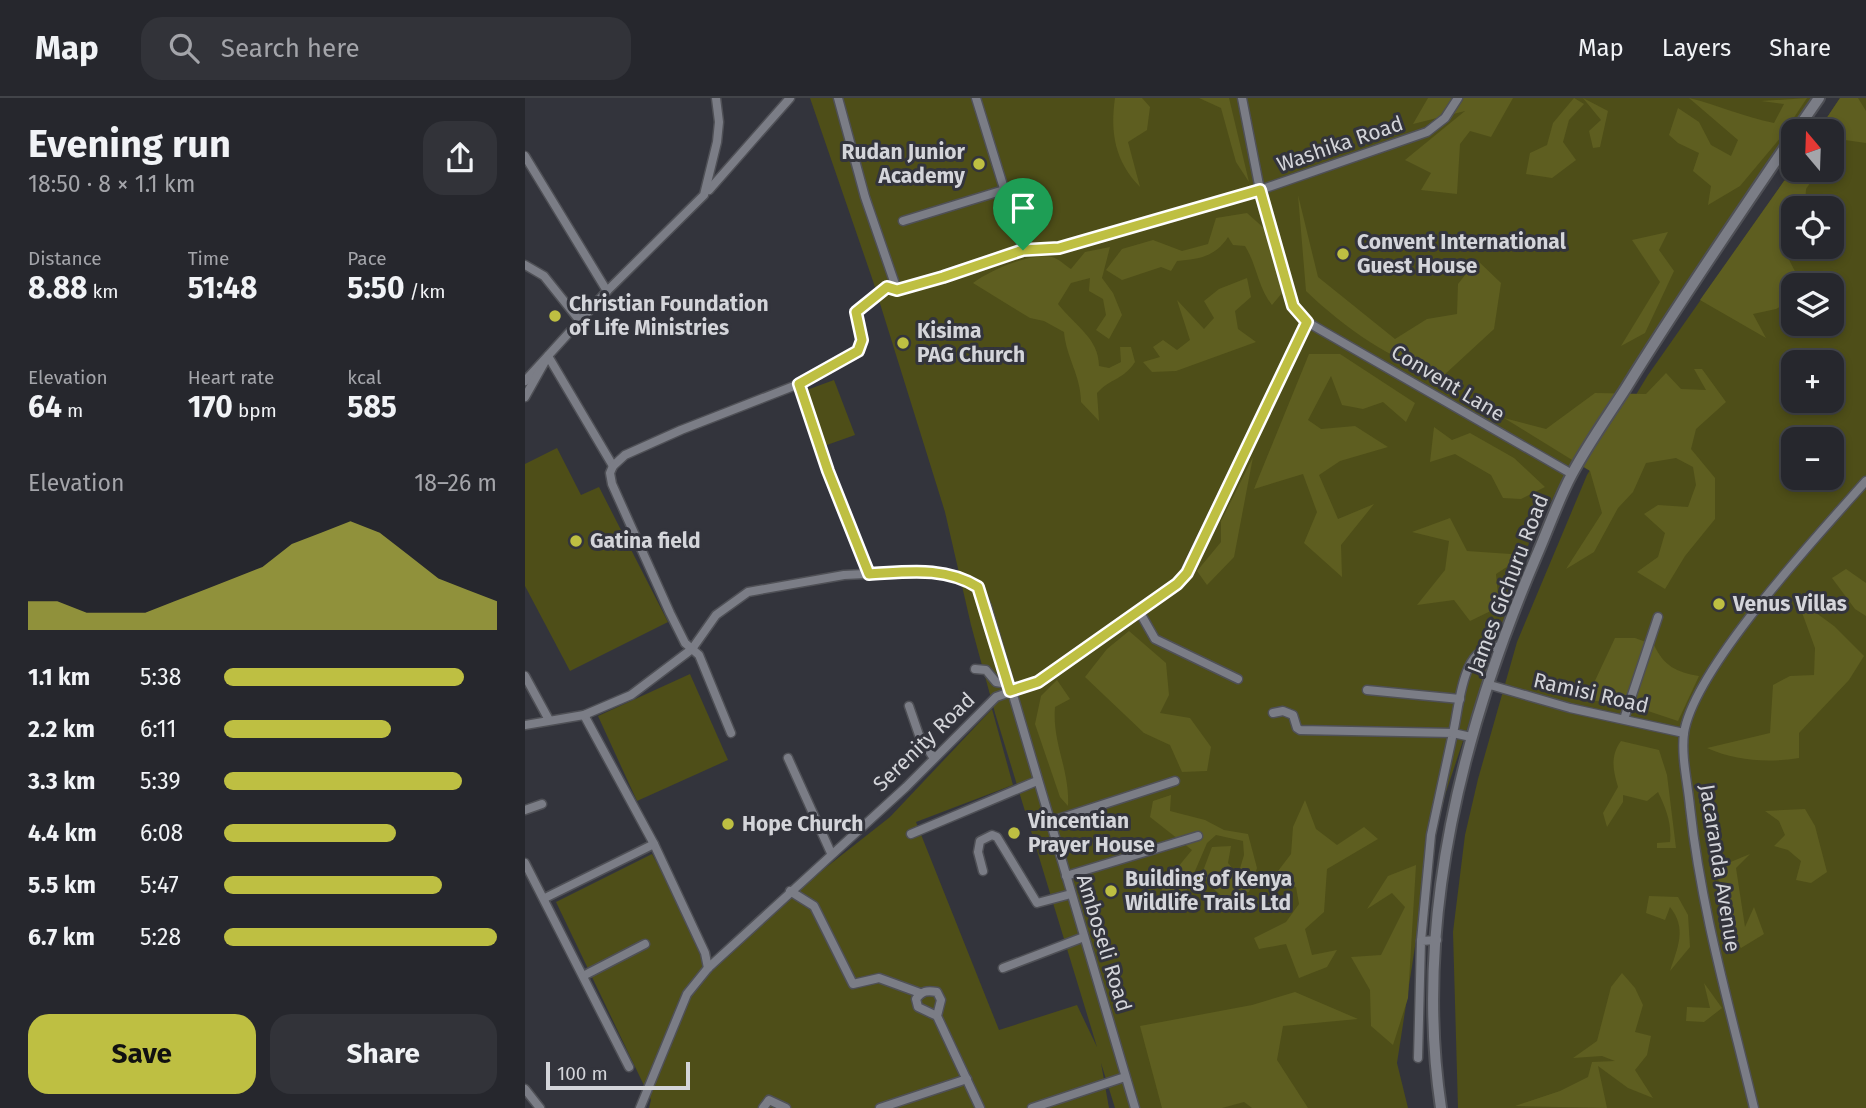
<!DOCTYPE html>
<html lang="en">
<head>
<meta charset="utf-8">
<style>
  body { margin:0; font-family:"Fira Sans",sans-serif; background:#323339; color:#f1f3f6; height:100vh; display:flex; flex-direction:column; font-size:26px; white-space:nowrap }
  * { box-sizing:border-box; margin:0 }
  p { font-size:23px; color:#a4a5aa }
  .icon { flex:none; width:38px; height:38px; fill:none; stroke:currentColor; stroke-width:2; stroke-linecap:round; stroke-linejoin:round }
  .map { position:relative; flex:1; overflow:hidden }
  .panel { display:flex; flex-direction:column; background:#26272d; width:525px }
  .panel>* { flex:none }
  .needle { width:46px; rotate:341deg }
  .controls { position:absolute; left:1256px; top:21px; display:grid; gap:14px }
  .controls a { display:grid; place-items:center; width:63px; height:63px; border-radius:14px; background:#26272d; box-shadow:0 4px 10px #0003,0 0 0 2px #424449; font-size:35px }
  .scale { position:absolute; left:21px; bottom:18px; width:144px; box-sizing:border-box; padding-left:7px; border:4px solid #d4d5da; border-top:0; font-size:19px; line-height:24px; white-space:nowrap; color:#d4d5da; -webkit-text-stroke:5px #33343c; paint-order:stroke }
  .pin { position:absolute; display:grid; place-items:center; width:60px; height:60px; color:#fff; margin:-72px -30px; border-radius:50% 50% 50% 0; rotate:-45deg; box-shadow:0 0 7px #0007 }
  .pin .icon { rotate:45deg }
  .round { display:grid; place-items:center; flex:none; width:74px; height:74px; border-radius:21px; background:#323339 }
  .head { display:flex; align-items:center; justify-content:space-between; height:119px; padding:0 28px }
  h1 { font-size:38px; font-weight:700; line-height:52px }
  .metrics { display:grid; grid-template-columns:repeat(3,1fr); gap:10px; height:119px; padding:7px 28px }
  .metrics div { display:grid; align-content:center }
  .metrics b { font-size:30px; font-weight:700 }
  .metrics small { font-size:19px; font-weight:400 }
  .metrics p { font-size:19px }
  .chart { height:196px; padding:14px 28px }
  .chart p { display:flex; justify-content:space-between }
  .chart svg { width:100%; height:126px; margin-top:7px; fill:#bebf42; opacity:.7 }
  .action { display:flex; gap:14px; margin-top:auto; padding:14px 28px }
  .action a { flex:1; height:80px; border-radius:21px; background:#bebf42; color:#111; font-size:28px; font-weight:700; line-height:80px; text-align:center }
  .action a+a { background:#323339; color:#f1f3f6 }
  ul { padding:0 28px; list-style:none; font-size:23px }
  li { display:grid; grid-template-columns:112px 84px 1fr; align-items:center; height:52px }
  li i { height:18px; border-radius:9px; background:#bebf42 }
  header { display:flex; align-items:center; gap:42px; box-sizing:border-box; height:98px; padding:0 35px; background:#26272d; border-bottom:2px solid #424449 }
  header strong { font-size:33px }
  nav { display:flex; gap:38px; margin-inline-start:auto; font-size:24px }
  .search { width:490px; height:63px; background:#323339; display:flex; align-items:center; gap:18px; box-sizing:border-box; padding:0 24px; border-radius:21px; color:#a4a5aa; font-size:26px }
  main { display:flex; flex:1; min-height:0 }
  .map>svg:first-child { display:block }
</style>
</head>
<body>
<header>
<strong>Map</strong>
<div class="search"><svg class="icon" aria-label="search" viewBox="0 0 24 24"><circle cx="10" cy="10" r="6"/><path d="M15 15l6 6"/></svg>Search here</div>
<nav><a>Map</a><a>Layers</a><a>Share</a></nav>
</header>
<main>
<section class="panel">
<div class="head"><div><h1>Evening run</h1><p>18:50 · 8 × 1.1 km</p></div><a class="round"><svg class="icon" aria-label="share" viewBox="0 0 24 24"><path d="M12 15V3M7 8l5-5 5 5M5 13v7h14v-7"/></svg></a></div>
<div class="metrics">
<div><p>Distance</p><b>8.88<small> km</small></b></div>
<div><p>Time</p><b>51:48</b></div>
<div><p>Pace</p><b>5:50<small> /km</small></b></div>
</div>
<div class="metrics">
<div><p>Elevation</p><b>64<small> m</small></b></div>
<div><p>Heart rate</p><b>170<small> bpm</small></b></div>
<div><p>kcal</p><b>585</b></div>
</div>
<div class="chart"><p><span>Elevation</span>18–26 m</p>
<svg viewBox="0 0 160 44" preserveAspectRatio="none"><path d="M0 44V34L10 34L20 38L30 38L40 38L50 34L60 30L70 26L80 22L90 14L100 10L110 6L120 10L130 18L140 26L150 30L160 34V44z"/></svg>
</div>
<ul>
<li><b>1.1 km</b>5:38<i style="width:88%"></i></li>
<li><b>2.2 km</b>6:11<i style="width:61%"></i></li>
<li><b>3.3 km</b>5:39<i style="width:87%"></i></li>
<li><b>4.4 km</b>6:08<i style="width:63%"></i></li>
<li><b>5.5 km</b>5:47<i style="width:80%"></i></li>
<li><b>6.7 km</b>5:28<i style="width:100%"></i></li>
</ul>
<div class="action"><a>Save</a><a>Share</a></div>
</section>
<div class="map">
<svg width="1341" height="1010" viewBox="0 0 1341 1010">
  <rect width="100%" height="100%" fill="#33343c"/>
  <g fill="#4e4e18" fill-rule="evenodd">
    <polygon points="285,0 1295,0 1063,345 1009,430 920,697 900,784 872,965 883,1010 590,1010 576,965 584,1010 124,1010 126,1002 31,804 127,756 186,860 365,719 467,611 488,687 391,724 474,932 552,907 572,949 470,615 446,527 420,414 348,183"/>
    <path d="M1315,0H1341V1010H933L928,834L940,737L953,681L992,544L1062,377L1123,277L1269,69V72H1307V33H1293ZM1269,110H1307V149H1269ZM1269,187H1307V226H1269ZM1269,264H1307V303H1269ZM1269,341H1307V380H1269Z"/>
    <polygon points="309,282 330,337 299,348 279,293"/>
    <polygon points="32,350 56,397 74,389 143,524 45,573 0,488 0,366"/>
    <polygon points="165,576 203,662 112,703 73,618"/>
  </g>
  <g fill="#5e5e20">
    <path d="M590,0H617L625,9L622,32L603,44L615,89C590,63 585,35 590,0Z"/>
    <polygon points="674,0 704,0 724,84 711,64 696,10"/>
    <polygon points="903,0 988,0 966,39 945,33 935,46 932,96 896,92 906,75 880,62 940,13 888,26"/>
    <polygon points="1049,0 1059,6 1044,22 1038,44 1051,62 1027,80 1001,76 1005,55 1022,47 1028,25"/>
    <polygon points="1058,0 1083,13 1075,49 1068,50 1064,33 1076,22"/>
    <path d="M1164,0C1193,7 1219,19 1249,25L1259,6L1236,3L1282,0L1256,39L1215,88L1183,107L1186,88L1168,73L1174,55L1153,45L1144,37L1153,10L1174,24L1186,47L1206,58L1213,42Z"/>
    <polygon points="1315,0 1333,0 1341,13 1341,45 1313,41 1307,51 1307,33 1293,33"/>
    <polygon points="1276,72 1294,72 1281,91 1280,110 1269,110 1269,138 1258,150 1277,187 1269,187 1269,201 1251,211 1228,216 1241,240 1175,202 1259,83"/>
    <path d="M773,97L793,179L870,241L902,221L932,216L933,186L952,162L976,185L969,231L918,278C864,261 822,232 781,193Z"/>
    <path d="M722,115L741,132L757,195L747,207C733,190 732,167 720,148L708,147L703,139C690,159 674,161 652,163L646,173L636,169L597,182L581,172L597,151L628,142L657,153L683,146L691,120Z"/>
    <polygon points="1143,134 1134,152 1149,173 1120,235 1096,248 1135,184 1107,142"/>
    <path d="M585,149L577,180L588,195L597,217L584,241L571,232L581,217L578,201L564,193L565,180L546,185L533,206C549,227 574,240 574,268L584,270L596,264L595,249H606L610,264C598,282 586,280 572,295L574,323L556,304C556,278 541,259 539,234L519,223L505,220L448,185C464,173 506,154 527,159C533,160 541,168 546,171L560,154Z"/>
    <polygon points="722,180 726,199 710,213 713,231 731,244 651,273 627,274 618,264 635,259 628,249 638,242 652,252 665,242 652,202 679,231 689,220 679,203 694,191"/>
    <polygon points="784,256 815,256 890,305 881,324 858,304 838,311 817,307 806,278 783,322 796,331 830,328 863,349 815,363 794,377 813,421 849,406 816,447 817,479 779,445 792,414 778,376 729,391"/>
    <polygon points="1169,271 1177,271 1201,304 1171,331 1166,351 1190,380 1190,421 1160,458 1140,491 1112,474 1133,459 1140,435 1119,416 1133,407 1163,409 1171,387 1168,369 1151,360 1121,365 1108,394 1093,410 1069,454 1041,471 1077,415 1065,373 979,320 1021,331 1070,295 1121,296 1141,275 1156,291 1181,292"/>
    <polygon points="909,329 927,342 945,335 989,360 1020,389 996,401 978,400 966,377 930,356 905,364"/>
    <polygon points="728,359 709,459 682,487 672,473 696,444 696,423"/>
    <polygon points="925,420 942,453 1000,457 971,476 974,509 945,523 929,502 892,507 920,472 924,443 887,434"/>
    <polygon points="1321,471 1341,485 1341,518 1330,511 1307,480"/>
    <path d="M1272,501L1309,528L1339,558L1324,582L1274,635V660C1243,665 1211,663 1182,650L1245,635L1248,587L1265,578L1289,577L1290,550Z"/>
    <polygon points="604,533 641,565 644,597 635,615 665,620 686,649 682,673 657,674 645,647 619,635 560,579 582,551"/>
    <path d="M1090,540H1110L1129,547C1139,568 1151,574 1174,578L1153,623L1102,606L1061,602Z"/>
    <path d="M532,582L545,601L530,609C527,645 545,672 543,708L535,699L510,626L516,598Z"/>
    <path d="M1096,643L1134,652L1142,677L1151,750H1132V745L1145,744C1147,726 1141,710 1133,694L1122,703L1098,697V704L1082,729L1078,715L1093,689C1088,672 1085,658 1096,643Z"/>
    <polygon points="646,697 645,713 680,722 699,732 723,736 732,770 724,794 699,800 684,787 678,773 687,749 706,748 703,765 713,777 719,757 718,743 691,737 682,745 661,794 635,801 640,776 653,769 667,752 625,719 628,703"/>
    <polygon points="780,702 791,731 812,747 839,729 853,741 802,771 799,814 780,831 787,857 812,852 802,869 774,880 761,846 734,851 729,840 761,824 774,806 771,789 747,781 766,756 768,729"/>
    <polygon points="1280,711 1290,728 1302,774 1286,785 1271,782 1276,763 1263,752 1249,748 1260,737 1254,723 1240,713"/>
    <polygon points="1225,756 1211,770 1220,829 1229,809 1239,836 1216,850 1205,836 1191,770"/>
    <polygon points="891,767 883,900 868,947 846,928 845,892 826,859 856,857 880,809 867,795 842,811 863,778"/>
    <path d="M1124,798L1153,799L1163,817L1165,849L1145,873C1153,849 1162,830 1145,809L1140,822L1121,815Z"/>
    <polygon points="1097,875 1110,890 1118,907 1110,934 1126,938 1122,957 1110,972 1128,1000 1103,990 1073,968 1082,1010 990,1008 1035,993 1063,979 1067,964 1090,963 1077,958 1048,960 1072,943 1086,889"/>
    <polygon points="1179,885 1197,910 1179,924 1161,923 1162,909 1185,910"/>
    <polygon points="770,894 833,921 758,928 752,962 783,1010 727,1010 719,1004 697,1010 637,1010 615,928 727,907"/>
  </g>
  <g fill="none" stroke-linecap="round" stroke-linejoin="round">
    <g stroke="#4f5056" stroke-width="11">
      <g id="minor">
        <polyline points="313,0 340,99 372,192"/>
        <polyline points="451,0 498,152"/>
        <polyline points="717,0 735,92 770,212 782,224 1047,376"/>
        <polyline points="0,58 82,193"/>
        <polyline points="184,92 265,0"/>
        <polyline points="378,123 479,92"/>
        <polyline points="0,167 19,178 55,223"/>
        <polyline points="0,283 82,193 179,97 192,44 194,24 191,0"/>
        <polyline points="274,286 303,373 344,476"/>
        <polyline points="0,299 23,258 88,368"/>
        <polyline points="614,513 630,541 713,581"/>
        <polyline points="450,571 461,572 471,584 483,586"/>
        <polyline points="0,578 24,622"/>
        <polyline points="965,587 1045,610 1159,635"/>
        <polyline points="842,592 935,601"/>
        <polyline points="384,608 394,637 408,659"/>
        <polyline points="748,615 758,613 768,617 772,630 775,632 928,635 906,737 896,843"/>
        <polyline points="59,617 129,746 180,855 183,870"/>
        <polyline points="1099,621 1133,519"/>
        <polyline points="0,627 59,617 106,597 167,551 191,517 223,494 319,477 402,473 428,477 453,489 462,509 610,1010"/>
        <polyline points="206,635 174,557 160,545 145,515 87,386 85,375 88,368 100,357 156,332 274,286 333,253 337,242 331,214 362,189 372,192 498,152 534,150 735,92 902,34 920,20 933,0"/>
        <path d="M946,639L928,635C935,607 936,545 975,549"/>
        <polyline points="263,660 306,755"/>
        <polyline points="0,712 17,706"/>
        <polyline points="524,724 650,683"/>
        <polyline points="386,736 512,683"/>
        <polyline points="0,765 104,969"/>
        <polyline points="458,773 453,754 455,743 467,737 472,739 512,805 546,796"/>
        <polyline points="541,778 673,738"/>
        <polyline points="265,793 289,808 328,886 354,880 395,895"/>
        <polyline points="20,800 129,746"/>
        <polyline points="478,870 559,839"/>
        <polyline points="58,878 120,846"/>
        <path d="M412,918L393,909L391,901C397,893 402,892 412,894L416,902L412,918L455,1010"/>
        <polyline points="893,960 896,843 912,842"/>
        <polyline points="0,991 15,1010"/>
        <polyline points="115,1010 162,896 183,870 381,689 471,599 513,584 657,481 782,224"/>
        <polyline points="238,1010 244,1002 261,1010"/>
        <polyline points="355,1010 442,981"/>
        <polyline points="507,1010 600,979"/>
        <path d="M1229,1010C1205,910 1176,812 1165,709C1163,686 1156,659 1159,635C1169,570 1294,436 1341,383"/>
      </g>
    </g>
    <g stroke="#4f5056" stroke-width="14">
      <g id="secondary">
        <polyline points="1271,33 1294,0"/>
        <path d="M916,1010C888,823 938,630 1011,459C1023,432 1033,402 1047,376C1063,346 1083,318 1101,290C1154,204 1212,120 1269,36"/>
      </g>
    </g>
    <use href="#minor" stroke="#7b7d86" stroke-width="8"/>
    <use href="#secondary" stroke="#7b7d86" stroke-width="10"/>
  </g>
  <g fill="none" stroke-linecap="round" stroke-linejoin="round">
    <g stroke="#fff" stroke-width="14">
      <path id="route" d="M735,92L768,208L782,224L662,475L652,486L513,584L485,593L453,489C419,468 382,474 344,476L303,373L274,286L333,253L337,242L331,214L362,189L372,192L418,179L498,152L534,150Z"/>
    </g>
    <use href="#route" stroke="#bebf42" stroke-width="9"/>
  </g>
  <g fill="#bebf42" stroke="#33343c" stroke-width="2.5">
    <circle cx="454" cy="66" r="7"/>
    <circle cx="818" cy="156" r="7"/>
    <circle cx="30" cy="218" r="7"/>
    <circle cx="378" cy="245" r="7"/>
    <circle cx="51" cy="443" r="7"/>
    <circle cx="1194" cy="506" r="7"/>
    <circle cx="203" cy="726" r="7"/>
    <circle cx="489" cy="735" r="7"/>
    <circle cx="586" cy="793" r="7"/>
  </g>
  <g text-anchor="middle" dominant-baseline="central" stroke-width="6" stroke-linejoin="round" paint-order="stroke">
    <g font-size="21" fill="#d4d5da" stroke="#33343c">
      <text transform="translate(815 46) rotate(-19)">Washika Road</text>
      <text transform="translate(923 285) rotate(31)">Convent Lane</text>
      <text transform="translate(983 486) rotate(-69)">James Gichuru Road</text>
      <text transform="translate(1066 595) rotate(13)">Ramisi Road</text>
      <text transform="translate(399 644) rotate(-44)">Serenity Road</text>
      <text transform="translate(1195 770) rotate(81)">Jacaranda Avenue</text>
      <text transform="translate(579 845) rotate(73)">Amboseli Road</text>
    </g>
    <g font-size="21" font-weight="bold" fill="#d4d5da" stroke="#33343c" text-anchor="start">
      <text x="440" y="54" text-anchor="end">Rudan Junior<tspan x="440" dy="24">Academy</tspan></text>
      <text x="832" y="144">Convent International<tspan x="832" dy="24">Guest House</tspan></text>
      <text x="44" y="206">Christian Foundation<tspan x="44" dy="24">of Life Ministries</tspan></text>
      <text x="392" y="233">Kisima<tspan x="392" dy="24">PAG Church</tspan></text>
      <text x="65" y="443">Gatina field</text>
      <text x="1208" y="506">Venus Villas</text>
      <text x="503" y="723">Vincentian<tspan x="503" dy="24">Prayer House</tspan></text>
      <text x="217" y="726">Hope Church</text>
      <text x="600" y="781">Building of Kenya<tspan x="600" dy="24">Wildlife Trails Ltd</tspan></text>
    </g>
  </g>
</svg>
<div class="controls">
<a><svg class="needle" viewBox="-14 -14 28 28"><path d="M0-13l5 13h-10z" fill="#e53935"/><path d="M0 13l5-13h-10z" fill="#a4a5aa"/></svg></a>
<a><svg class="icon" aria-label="locate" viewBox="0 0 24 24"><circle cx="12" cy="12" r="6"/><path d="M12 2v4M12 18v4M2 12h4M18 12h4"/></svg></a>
<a><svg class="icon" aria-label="layers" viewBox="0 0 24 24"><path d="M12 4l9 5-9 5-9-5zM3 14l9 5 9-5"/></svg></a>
<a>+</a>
<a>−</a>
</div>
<div class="scale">100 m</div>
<div class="pin" style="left:498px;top:152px;background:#1e9e55"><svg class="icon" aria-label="arrive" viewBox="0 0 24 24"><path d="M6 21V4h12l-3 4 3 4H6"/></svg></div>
</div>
</main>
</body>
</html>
